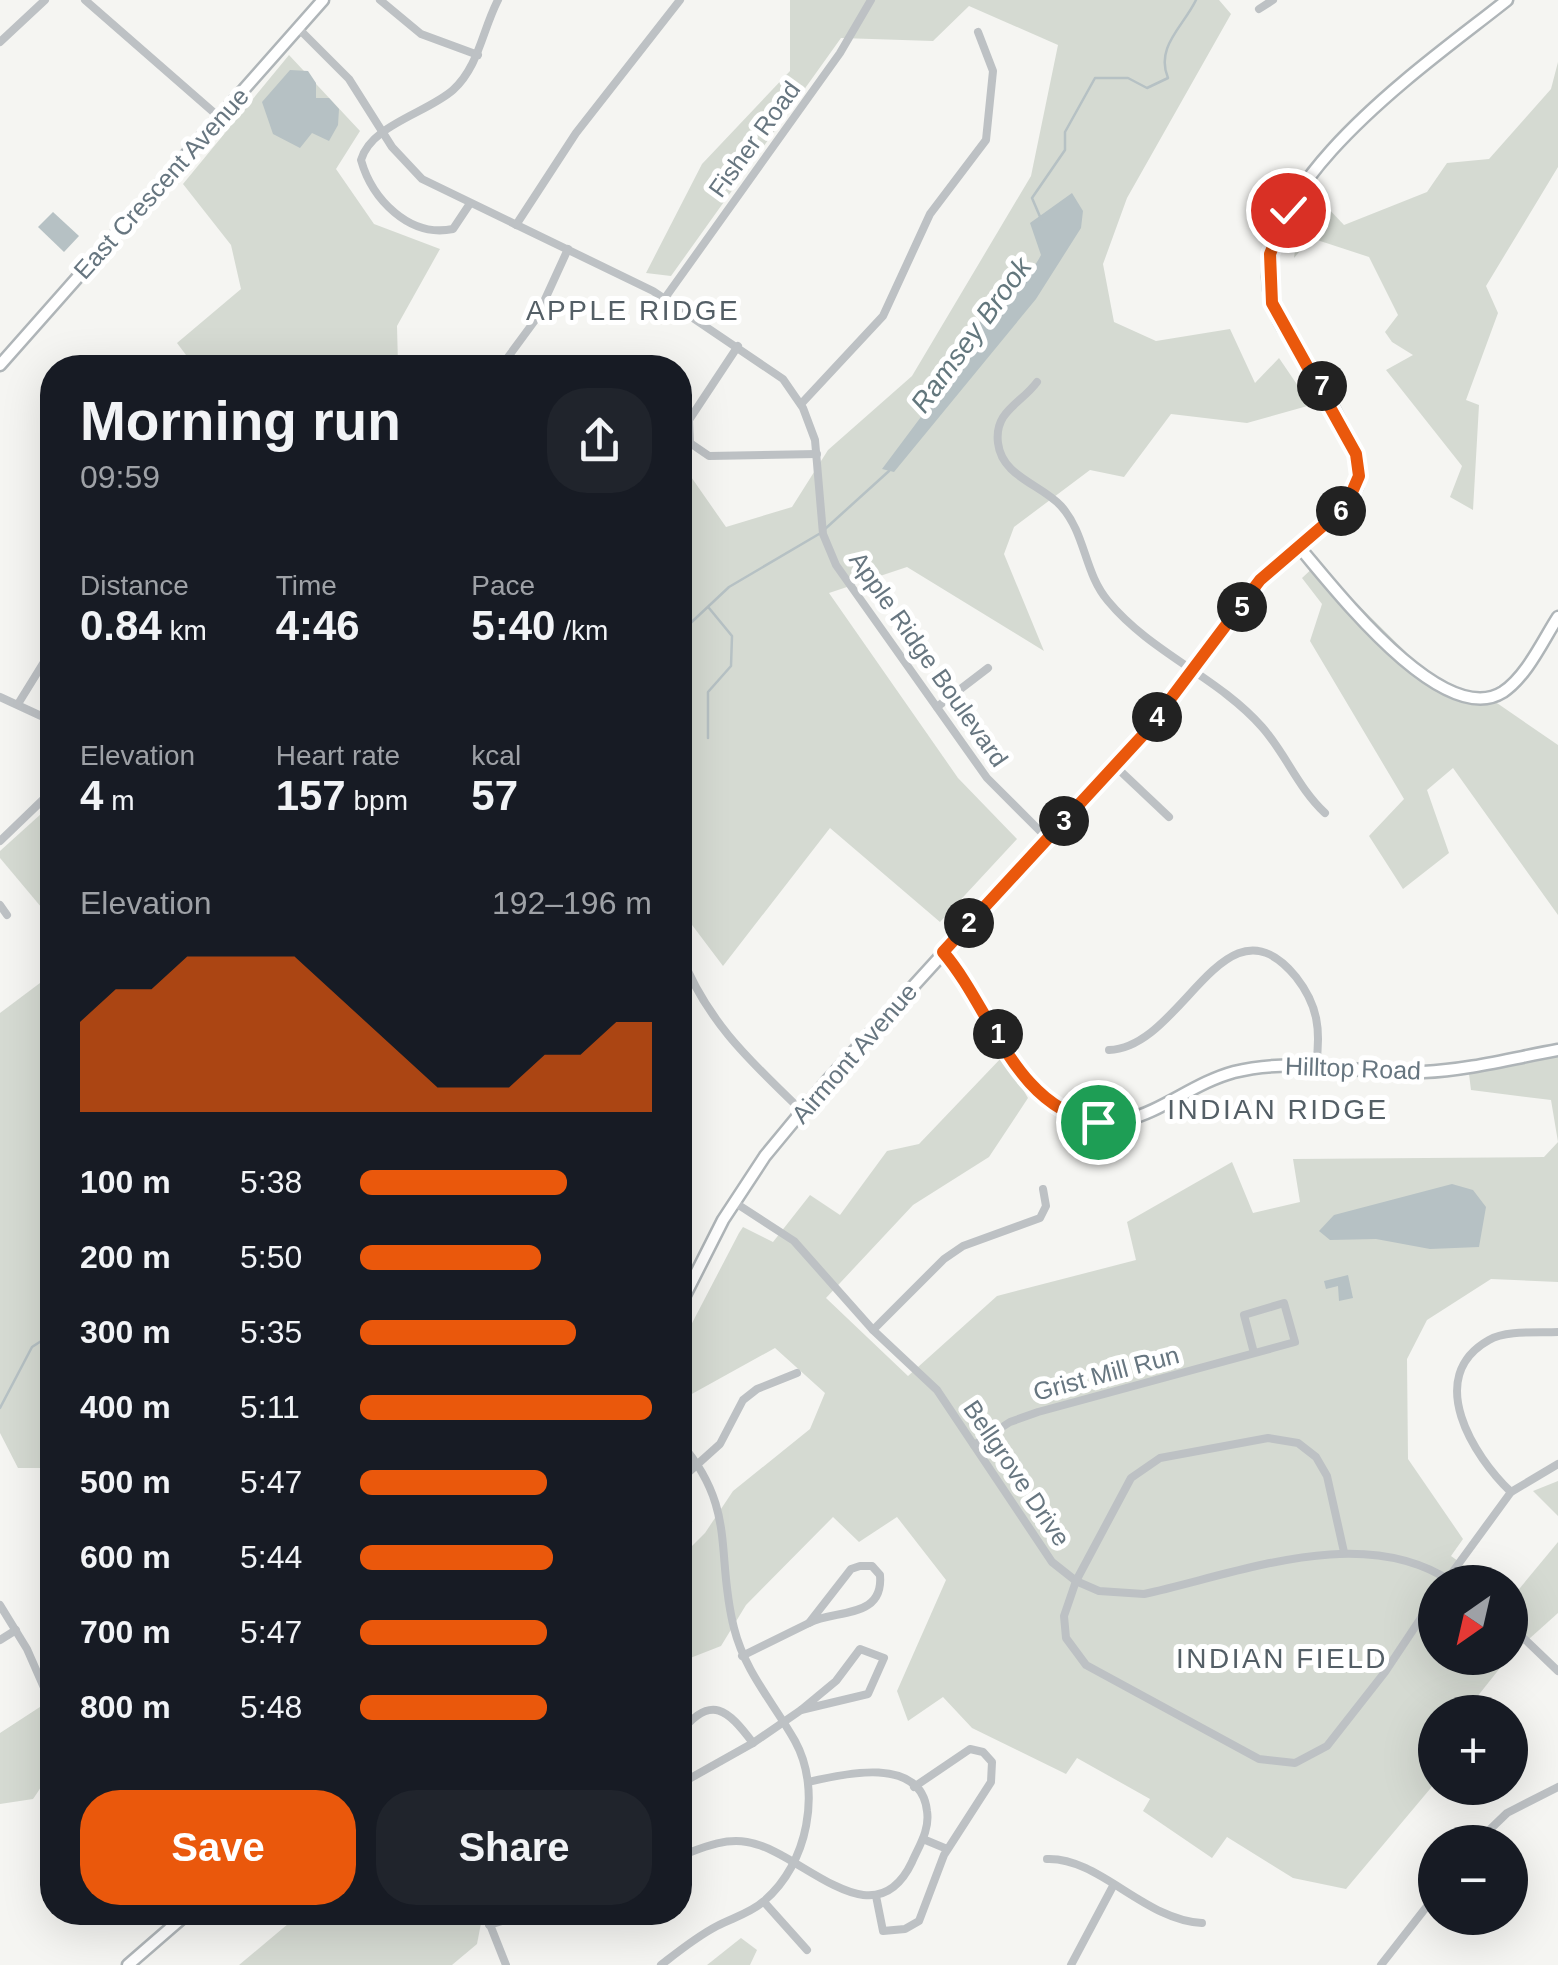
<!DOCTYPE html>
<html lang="en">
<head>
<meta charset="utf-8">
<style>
  body { margin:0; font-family:Helvetica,sans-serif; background:#20242c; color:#f1f3f6; height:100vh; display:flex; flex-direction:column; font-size:38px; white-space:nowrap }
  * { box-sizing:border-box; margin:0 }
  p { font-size:32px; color:#9ea1a6 }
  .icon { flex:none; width:55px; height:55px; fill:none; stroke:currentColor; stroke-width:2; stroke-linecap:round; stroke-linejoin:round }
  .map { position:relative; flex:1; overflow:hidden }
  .panel { position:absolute; left:40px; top:355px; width:652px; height:1570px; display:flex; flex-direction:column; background:#171b24; border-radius:40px; box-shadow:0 10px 40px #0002 }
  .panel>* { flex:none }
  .needle { width:65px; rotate:214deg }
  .controls { position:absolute; left:1418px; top:1565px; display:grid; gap:20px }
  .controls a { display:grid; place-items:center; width:110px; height:110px; border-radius:50%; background:#171b24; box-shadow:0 10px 40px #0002; font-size:50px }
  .pin { position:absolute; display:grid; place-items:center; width:85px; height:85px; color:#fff; margin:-42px; border:5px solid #fff; border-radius:50%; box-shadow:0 2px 10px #0007 }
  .km { position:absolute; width:50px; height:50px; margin:-25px; border-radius:50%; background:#222; color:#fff; font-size:28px; line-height:50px; text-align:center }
  .round { display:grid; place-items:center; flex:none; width:105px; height:105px; border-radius:40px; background:#20242c }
  .head { display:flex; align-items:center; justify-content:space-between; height:170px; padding:0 40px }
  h1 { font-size:55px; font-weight:700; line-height:75px }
  .metrics { display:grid; grid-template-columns:repeat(3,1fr); gap:15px; height:170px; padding:10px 40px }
  .metrics div { display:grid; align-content:center }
  .metrics b { font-size:42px; font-weight:700 }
  .metrics small { font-size:28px; font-weight:400 }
  .metrics p { font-size:28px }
  .chart { height:280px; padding:20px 40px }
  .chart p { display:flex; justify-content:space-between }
  .chart svg { width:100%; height:180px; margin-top:10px; fill:#ea580c; opacity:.7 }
  .action { display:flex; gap:20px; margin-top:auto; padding:20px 40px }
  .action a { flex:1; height:115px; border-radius:40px; background:#ea580c; color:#fff; font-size:40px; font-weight:700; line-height:115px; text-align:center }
  .action a+a { background:#20242c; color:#f1f3f6 }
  ul { padding:0 40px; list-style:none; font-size:32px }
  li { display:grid; grid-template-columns:160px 120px 1fr; align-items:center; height:75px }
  li i { height:25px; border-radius:12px; background:#ea580c }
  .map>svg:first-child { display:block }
</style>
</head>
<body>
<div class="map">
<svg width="1558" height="1965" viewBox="0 0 1558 1965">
  <rect width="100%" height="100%" fill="#f5f5f2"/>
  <g fill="#d5dad2">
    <polygon points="790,0 1219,0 1231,14 1127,198 1103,264 1114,322 1156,341 1230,329 1255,383 1279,358 1311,405 1247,423 1171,414 1124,477 1090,470 1014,527 1004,554 1044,651 907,567 829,593 958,778 1017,839 940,922 830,828 723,966 680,909 680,461 726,527 792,507 828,450 912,376 1031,176 1058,45 969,6 933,41 841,38 671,276 646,273 702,164 790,71"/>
    <polygon points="289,55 360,131 336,169 374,224 440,249 397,326 398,365 394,368 195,367 177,343 241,289 231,245 183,184"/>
    <path d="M1558,62V167L1486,286L1498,313L1466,400L1479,405L1473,510L1450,497L1462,466L1386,370L1413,355L1392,342L1385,332L1398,315L1369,257L1311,238L1294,258C1296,236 1308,219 1324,204L1344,225L1427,192L1447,163L1489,159L1551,89Z"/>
    <polygon points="1317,564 1443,689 1494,701 1558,745 1558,915 1453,768 1427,790 1449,853 1403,889 1369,836 1404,799 1310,641 1322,604 1302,578"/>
    <polygon points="52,804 52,920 0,858 0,851"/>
    <polygon points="52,974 52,1489 40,1468 18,1468 0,1433 0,1013"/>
    <polygon points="1003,1056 1028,1098 989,1157 913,1205 826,1298 908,1376 997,1296 1136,1260 1127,1222 1232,1162 1253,1213 1300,1202 1293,1159 1544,1157 1558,1142 1551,1100 1471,1090 1468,1066 1558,1056 1558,1282 1491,1279 1427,1320 1407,1359 1408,1459 1463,1539 1451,1556 1487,1582 1435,1582 1435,1658 1508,1658 1465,1712 1435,1712 1435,1783 1346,1889 1293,1878 1227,1837 1212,1858 1143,1811 1150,1799 1077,1758 1066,1774 972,1728 943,1697 908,1721 897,1691 946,1580 897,1517 859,1542 833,1517 746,1605 721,1646 680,1662 680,1558 705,1533 733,1491 810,1429 825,1393 775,1348 690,1395 690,1327 739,1233 743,1227 773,1242 810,1195 840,1215 887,1151 919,1144"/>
    <polygon points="1558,1481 1558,1516 1533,1491"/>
    <polygon points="1558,1542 1558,1613 1510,1656 1510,1600"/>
    <path d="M43,1705C56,1749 60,1761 33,1799L0,1804V1733Z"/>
    <polygon points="301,1913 483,1913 477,1944 452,1965 239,1965"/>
    <polygon points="741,1938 757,1950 750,1965 707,1965"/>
  </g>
  <g fill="#b6c1c4">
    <polygon points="290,70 308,71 316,83 316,98 329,98 339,109 338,125 329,141 312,133 300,148 273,134 262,102"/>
    <path d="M1072,193L1083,211L1081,228L1036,299L894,472L882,469L971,350L989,293C1014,293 1030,276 1041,255L1030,223Z"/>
    <polygon points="53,212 79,236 64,252 38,227"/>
    <polygon points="1452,1184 1473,1190 1486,1207 1479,1247 1430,1249 1376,1239 1330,1240 1319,1231 1334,1215"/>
    <polygon points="1348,1275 1353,1298 1339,1301 1338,1286 1326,1289 1324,1281"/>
  </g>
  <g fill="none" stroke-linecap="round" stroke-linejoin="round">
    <g stroke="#b6c1c4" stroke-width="2.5">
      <path d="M1041,219L1032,198L1065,150V132L1095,78H1128L1147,88L1168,78C1155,47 1183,27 1196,0"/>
      <polyline points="825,529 889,471"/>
      <polyline points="680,633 729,587 819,534"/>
      <polyline points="708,738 708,692 731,666 732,636 709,608"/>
      <polyline points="0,1408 32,1347 52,1334"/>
    </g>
    <g stroke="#afb5b8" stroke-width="15">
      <g id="secondary">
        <polyline points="0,365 323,0"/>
        <path d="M1300,548C1335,589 1443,730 1503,692C1527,676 1543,640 1558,617"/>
        <path d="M943,952C983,998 1011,1087 1065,1113C1131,1145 1175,1088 1234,1072C1298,1056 1360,1075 1423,1072C1468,1070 1514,1058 1558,1050"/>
        <path d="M680,1305L723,1220L765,1156L827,1081L1143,734L1260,580L1346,506L1357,487L1356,454C1343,426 1330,399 1313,372C1299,348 1278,328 1271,300C1243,188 1431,61 1507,0"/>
        <polyline points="128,1965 189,1912"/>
      </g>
    </g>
    <g stroke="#bdc1c4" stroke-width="8">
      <polyline points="85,0 219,117"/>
      <polyline points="380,0 421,34 478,55"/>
      <polyline points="1259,9 1273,0"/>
      <polyline points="299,29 349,79 392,147 422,179 653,291 783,379 803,408 815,440 823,534 836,565 987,778 1048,839"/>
      <polyline points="0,42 45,0"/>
      <path d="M469,205L453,229C409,238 372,199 361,160C371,125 427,113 453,90C479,66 482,31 498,0"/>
      <polyline points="516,225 576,133 680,0"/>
      <polyline points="665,298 840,53 871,0"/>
      <polyline points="738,346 689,420 690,443 709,456 817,454"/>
      <polyline points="500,368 536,319 568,249"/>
      <path d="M1037,382C1021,404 994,411 998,443C1002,477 1041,484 1061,506C1086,534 1084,573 1108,601C1151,653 1218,677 1262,727C1286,754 1298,788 1325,813"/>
      <polyline points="801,404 883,316 930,214 986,140 993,71 978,32"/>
      <polyline points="0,697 52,721"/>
      <polyline points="18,704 52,649"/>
      <polyline points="937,707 988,668"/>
      <polyline points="1115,766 1169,817"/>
      <polyline points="0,841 52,791"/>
      <polyline points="0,905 7,915"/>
      <path d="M680,952C705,1020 751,1062 802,1111"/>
      <path d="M1109,1050C1183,1048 1224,889 1296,977C1318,1005 1321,1030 1316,1065"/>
      <path d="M734,1202L794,1241L873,1330L937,1390L1052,1562L1076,1581L1099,1591L1144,1594C1240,1573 1363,1522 1452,1582"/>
      <polyline points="873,1330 944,1259 963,1246 1040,1218 1046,1206 1043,1189"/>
      <polyline points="974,1445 1010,1422 1038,1412 1273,1348 1295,1342 1284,1303 1244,1315 1254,1353"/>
      <polyline points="680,1480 720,1444 743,1400 757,1389 797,1373"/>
      <path d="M1511,1492C1474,1457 1423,1377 1489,1340C1506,1330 1538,1333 1558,1332"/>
      <polyline points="680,1500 688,1521"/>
      <polyline points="1344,1552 1327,1476 1316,1457 1298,1443 1268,1438 1160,1458 1131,1478 1076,1581 1064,1616 1066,1638 1086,1665 1259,1759 1295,1763 1327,1746 1385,1672 1435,1597"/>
      <path d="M860,1566H872L880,1575C884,1620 834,1609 809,1623L851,1569Z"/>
      <polyline points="1446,1581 1511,1492 1558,1464"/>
      <polyline points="0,1605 27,1649 52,1706"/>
      <polyline points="1510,1625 1558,1671"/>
      <polyline points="0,1640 16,1630"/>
      <polygon points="860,1649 884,1658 868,1694 801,1710 836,1681"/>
      <polyline points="742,1656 809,1623"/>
      <path d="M680,1733C711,1693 728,1710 753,1743L680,1784"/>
      <polyline points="753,1743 801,1710"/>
      <polyline points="923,1839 947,1849"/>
      <polyline points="1477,1842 1507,1813 1558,1787"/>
      <path d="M680,1856C702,1848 723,1838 747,1842C801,1850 873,1944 912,1862C919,1846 930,1830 927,1811C921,1755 842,1774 808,1782"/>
      <path d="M1047,1859C1099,1857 1144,1920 1202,1923"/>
      <polyline points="876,1896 883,1931 905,1929 919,1921 944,1855 991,1782 992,1762 983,1752 970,1749 914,1787"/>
      <polyline points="764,1902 807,1950"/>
      <polyline points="162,1912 171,1927"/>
      <polyline points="485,1912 506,1965"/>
      <polyline points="529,1914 588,1921 608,1912"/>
      <polyline points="489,1925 532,1912"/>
      <path d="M661,1965C679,1951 696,1937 717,1926C732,1918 751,1913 764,1901C808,1864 822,1790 795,1741C773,1702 745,1672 734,1628C715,1554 738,1509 680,1442"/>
      <polyline points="1071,1965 1113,1886"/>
      <polyline points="1381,1965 1435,1896"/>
    </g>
    <use href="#secondary" stroke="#fff" stroke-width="10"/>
  </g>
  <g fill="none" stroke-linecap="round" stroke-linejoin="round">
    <g stroke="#fff" stroke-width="20">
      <path id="route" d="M1098,1122C1014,1108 992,1009 943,952L1144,734L1260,580L1346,506L1359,476L1356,454L1272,303L1270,254L1288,210"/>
    </g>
    <use href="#route" stroke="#ea580c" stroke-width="12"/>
  </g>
  <g text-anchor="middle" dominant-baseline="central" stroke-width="10" stroke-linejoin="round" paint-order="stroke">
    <g font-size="25" fill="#677680" stroke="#fff">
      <text transform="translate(754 139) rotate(-54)">Fisher Road</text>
      <text transform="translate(161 183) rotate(-48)">East Crescent Avenue</text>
      <text transform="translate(929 659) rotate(55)">Apple Ridge Boulevard</text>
      <text transform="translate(854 1053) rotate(-49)">Airmont Avenue</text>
      <text transform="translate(1353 1068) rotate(2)">Hilltop Road</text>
      <text transform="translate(1106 1373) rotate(-15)">Grist Mill Run</text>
      <text transform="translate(1017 1473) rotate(56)">Bellgrove Drive</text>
    </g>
    <g font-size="28" letter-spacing="2.5" fill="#545f66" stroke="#fff">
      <text x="633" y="310">APPLE RIDGE</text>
      <text x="1278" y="1109">INDIAN RIDGE</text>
      <text x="1282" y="1658">INDIAN FIELD</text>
    </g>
    <g font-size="28" font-style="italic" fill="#63777d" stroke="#fff">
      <text transform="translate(971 335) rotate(-54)">Ramsey Brook</text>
    </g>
  </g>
</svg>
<div class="controls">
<a><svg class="needle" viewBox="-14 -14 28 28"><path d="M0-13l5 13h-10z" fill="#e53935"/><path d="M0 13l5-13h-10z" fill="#9ea1a6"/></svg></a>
<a>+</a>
<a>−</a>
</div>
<div class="pin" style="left:1098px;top:1122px;background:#1e9e55"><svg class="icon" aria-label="arrive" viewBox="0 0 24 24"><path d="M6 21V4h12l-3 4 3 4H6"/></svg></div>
<div class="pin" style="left:1288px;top:210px;background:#d93025"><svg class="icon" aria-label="check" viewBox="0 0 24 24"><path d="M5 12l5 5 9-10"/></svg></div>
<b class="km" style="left:998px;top:1034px">1</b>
<b class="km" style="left:969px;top:923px">2</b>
<b class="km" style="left:1064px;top:821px">3</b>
<b class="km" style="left:1157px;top:717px">4</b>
<b class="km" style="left:1242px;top:607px">5</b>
<b class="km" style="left:1341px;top:511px">6</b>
<b class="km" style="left:1322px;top:386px">7</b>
<section class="panel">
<div class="head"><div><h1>Morning run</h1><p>09:59</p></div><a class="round"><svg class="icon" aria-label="share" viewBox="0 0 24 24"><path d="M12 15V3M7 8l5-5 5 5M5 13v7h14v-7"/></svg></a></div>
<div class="metrics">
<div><p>Distance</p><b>0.84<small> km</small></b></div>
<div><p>Time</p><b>4:46</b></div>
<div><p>Pace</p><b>5:40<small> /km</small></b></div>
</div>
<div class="metrics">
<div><p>Elevation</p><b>4<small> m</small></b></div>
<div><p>Heart rate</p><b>157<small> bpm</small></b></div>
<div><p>kcal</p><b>57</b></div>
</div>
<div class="chart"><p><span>Elevation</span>192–196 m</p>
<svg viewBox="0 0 160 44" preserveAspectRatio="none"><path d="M0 44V22L10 14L20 14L30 6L40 6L50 6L60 6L70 14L80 22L90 30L100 38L110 38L120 38L130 30L140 30L150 22L160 22V44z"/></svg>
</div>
<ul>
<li><b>100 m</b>5:38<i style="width:71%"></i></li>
<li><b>200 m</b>5:50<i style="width:62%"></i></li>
<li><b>300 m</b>5:35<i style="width:74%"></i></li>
<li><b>400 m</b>5:11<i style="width:100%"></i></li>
<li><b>500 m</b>5:47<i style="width:64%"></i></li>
<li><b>600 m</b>5:44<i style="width:66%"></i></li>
<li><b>700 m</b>5:47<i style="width:64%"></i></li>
<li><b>800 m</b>5:48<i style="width:64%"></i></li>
</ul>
<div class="action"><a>Save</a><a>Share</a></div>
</section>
</div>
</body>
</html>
